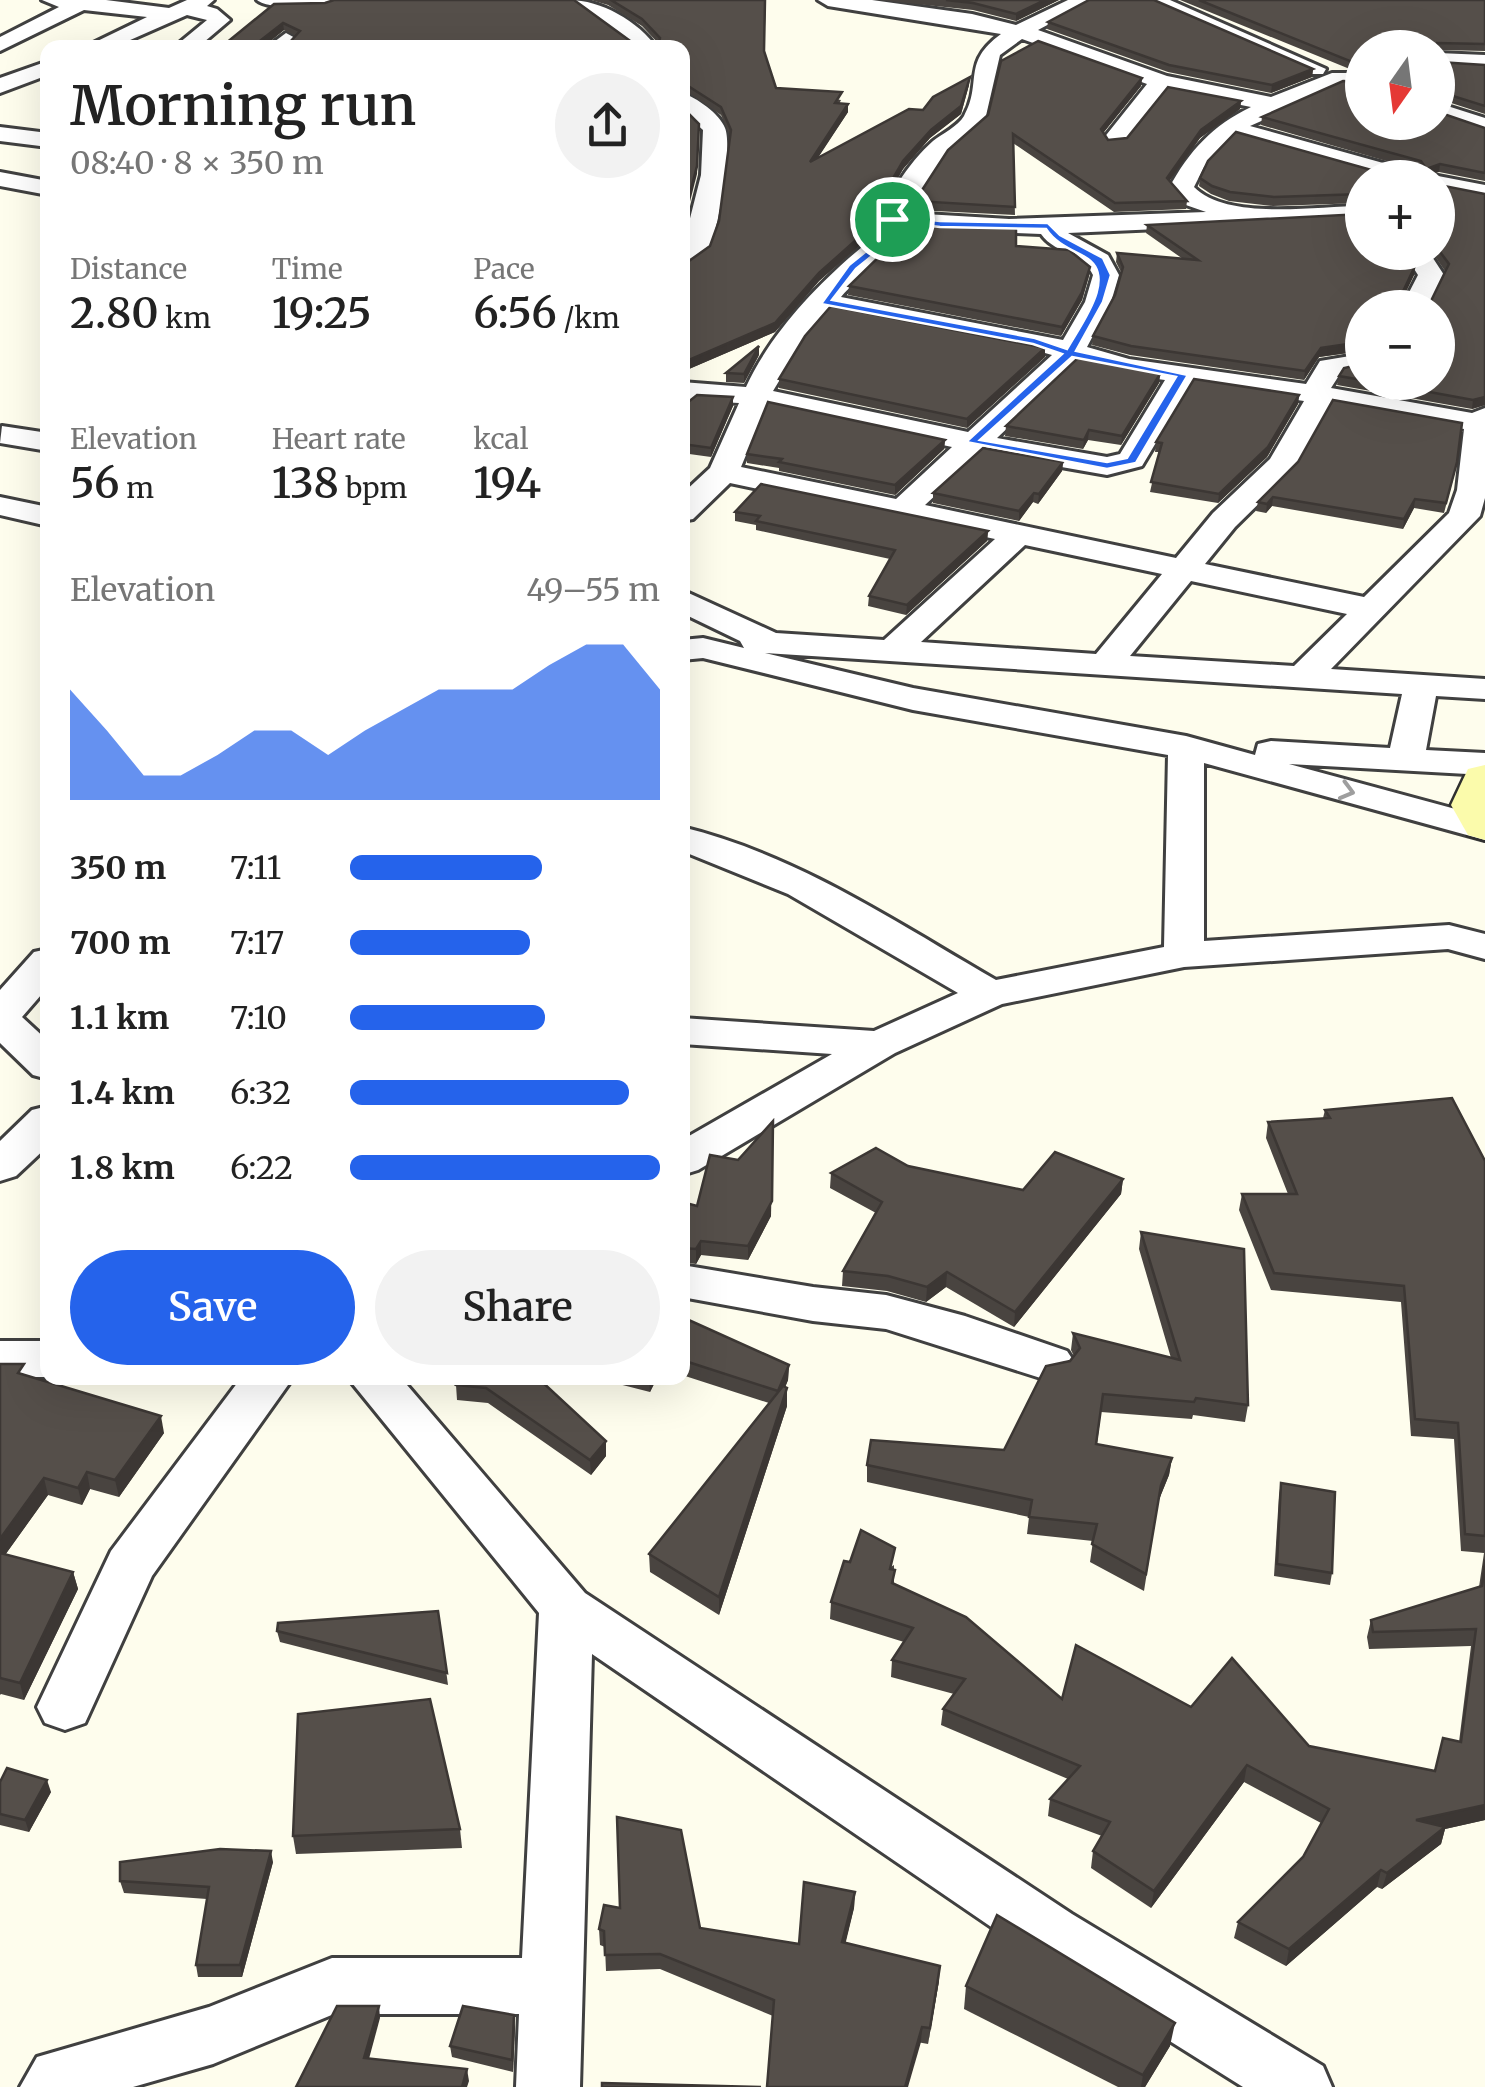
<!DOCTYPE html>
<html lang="en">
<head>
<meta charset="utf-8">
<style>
  body { margin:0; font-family:Merriweather,serif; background:#f2f2f2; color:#222; height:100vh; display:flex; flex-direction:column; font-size:38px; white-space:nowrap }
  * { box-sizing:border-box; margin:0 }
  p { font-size:32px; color:#767676 }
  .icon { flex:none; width:55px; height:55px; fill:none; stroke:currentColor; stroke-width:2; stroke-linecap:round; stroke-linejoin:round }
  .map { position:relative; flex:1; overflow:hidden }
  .panel { position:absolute; left:40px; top:40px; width:650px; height:1345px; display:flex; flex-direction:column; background:#fff; border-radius:20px; box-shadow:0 10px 40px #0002 }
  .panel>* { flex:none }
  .needle { width:65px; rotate:194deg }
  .controls { position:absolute; left:1345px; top:30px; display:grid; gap:20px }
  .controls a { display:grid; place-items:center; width:110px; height:110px; border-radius:50%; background:#fff; box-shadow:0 10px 40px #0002; font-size:50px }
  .pin { position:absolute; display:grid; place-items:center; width:85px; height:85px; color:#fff; margin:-42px; border:5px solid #fff; border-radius:50%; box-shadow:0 2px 10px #0007 }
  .round { display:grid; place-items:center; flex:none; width:105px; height:105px; border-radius:52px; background:#f2f2f2 }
  .head { display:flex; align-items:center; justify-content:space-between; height:170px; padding:0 30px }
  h1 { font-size:55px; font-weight:600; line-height:75px }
  .figures { display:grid; grid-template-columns:repeat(3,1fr); gap:15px; height:170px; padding:10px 30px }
  .figures div { display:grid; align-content:center }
  .figures b { font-size:42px; font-weight:600 }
  .figures small { font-size:28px; font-weight:400 }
  .figures p { font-size:28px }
  .chart { height:280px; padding:20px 30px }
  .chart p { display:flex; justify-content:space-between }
  .chart svg { width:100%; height:180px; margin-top:10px; fill:#2563eb; opacity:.7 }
  .action { display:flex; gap:20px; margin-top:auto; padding:20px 30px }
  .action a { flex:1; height:115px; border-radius:60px; background:#2563eb; color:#fff; font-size:40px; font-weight:600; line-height:115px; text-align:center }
  .action a+a { background:#f2f2f2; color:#222 }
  ul { padding:0 30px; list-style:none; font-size:32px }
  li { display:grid; grid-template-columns:160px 120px 1fr; align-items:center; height:75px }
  li i { height:25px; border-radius:12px; background:#2563eb }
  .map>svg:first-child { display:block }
</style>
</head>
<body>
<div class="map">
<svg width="1485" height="2087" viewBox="0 0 1485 2087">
  <rect width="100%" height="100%" fill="#fefded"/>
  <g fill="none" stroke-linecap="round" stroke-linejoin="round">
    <g stroke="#404040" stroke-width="6">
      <g id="street">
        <polygon points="42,0 106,0 169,8 187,0 214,0 207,6 217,9 230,20 197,48 173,48 207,20 187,15 112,48 83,48 147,17 84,10 0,51 0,37 59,7"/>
        <path d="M257,0H342V1C331,11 268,10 257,0Z"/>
        <path d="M569,0C601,0 638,21 657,48H635Z"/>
        <path d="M818,0H872L972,14L1016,25L1068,0H1094L1038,30L1167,76L1271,97L1332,73H1348L1351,78L1348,83L1250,126L1419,173L1422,178H1382L1234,136L1204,167L1194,187C1228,221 1315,206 1362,206V220L1068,233L1108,255L1119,275L1111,302L1087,347L1129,359L1306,384L1320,361L1362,354V370L1340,374L1331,388L1472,413L1485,408V498L1480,516L1331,669L1485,679V699L1436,696L1426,750L1485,753V775L1289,764L1485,817V840L1204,763V941L1449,925L1485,934V959L1448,949L1184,967L1002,1004L895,1053L698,1170L682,1175V1140L832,1054L682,1044V1018L874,1031L958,993L788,894L682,851V827C797,855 896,922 996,980L1164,947L1168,755L913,710L703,658L682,660V640L703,638L744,648L740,641L682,613V590L776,633L884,640L995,539L730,483L693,519L682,521V494L710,468L739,403L682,400V382L746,387C773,328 828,273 878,234C881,203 909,162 933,141C942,134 958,126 964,116C983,82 961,63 1001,34L828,6ZM1022,39L1147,84L1103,139L1107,144H1123L1166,90L1251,107C1213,125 1189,151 1169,188L1183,204L1206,212L1009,219L908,213L945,155L985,120L1000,55ZM904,228L1041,234C1054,253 1083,254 1093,275L1085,302L1063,340L841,297C855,280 902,244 904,228ZM829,311L1031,349L1052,355L968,432L773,391L802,343ZM1077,362L1127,375L1165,380L1120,454L1107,457L997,438ZM1191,384L1304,401L1270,459L1213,513L1176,558L925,505L981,453L1107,475L1142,466ZM1330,405L1464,429L1457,490L1449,513L1364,597L1205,564L1235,527L1293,470ZM766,407L952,447L896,499L741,467ZM1025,545L1162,574L1096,654L921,642ZM1191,581L1347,614L1294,666L1130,656ZM765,653L1402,694L1390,748L1271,741L1258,744L1255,755L1186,736L913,688Z"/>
        <polygon points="1142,0 1170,0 1326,69 1323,74 1307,74"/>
        <polygon points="286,33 297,39 289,48 266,48"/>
        <polygon points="1438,53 1485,55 1485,69 1438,66"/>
        <polygon points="48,61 48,75 0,93 0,78"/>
        <path d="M682,93C696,97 720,114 725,128C733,147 718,235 707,253C702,262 692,269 682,272V250L701,175L703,130L682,111Z"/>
        <polygon points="1438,103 1485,118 1485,133 1438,117"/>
        <polygon points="0,127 48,133 48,147 0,141"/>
        <polygon points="0,172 48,181 48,195 0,186"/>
        <polygon points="1438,176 1485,185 1485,199 1438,190 1438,178 1431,178"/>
        <polygon points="1403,252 1429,252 1444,275 1428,308 1401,308 1418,275"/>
        <polygon points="2,426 48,433 48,451 0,443"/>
        <polygon points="0,497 48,507 48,526 0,515"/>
        <polygon points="48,949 48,987 22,1017 48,1041 48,1079 33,1075 0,1043 0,990 34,952"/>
        <polygon points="48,1106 48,1146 16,1176 0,1181 0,1141 32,1110"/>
        <polygon points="682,1265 813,1287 886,1295 965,1316 1067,1351 1075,1363 1067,1375 1050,1381 886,1329 813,1321 682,1297"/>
        <rect x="0" y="1341" width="48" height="36"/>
        <polygon points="241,1378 293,1378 152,1576 85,1723 65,1730 45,1723 37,1707 111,1551"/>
        <polygon points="348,1378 401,1378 585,1593 1072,1914 1323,2066 1332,2087 1243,2087 1028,1952 592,1654 580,2087 516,2087 519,2014 334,2014 213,2064 133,2087 20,2087 37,2057 209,2007 332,1958 522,1958 539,1613"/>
      </g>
    </g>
    <g stroke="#2f2f2f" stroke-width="5">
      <polygon id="secondary" points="1485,765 1485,840 1468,835 1451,805 1468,769"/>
    </g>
    <use href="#street" fill="#fff" fill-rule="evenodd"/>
    <use href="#secondary" fill="#fbfbab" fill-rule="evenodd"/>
  </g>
  <g fill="#494440" fill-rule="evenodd">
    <path d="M591,0H766L764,52L776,88L841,100L839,104H848V112L818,157L923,110L969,85L961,114L930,138L903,169L881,208L875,232L819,281L775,332L682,372V266L710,246L719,221L730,136L721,115L683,89L220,48L274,4L633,43H658L642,26L608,5ZM284,30L296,36L288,44H266Z"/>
    <polygon points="879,0 1059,0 1016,21 973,10"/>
    <polygon points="1180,0 1485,0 1485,51 1438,50 1438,48 1362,48 1362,74"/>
    <polygon points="1048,22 1313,69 1312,77 1271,93 1168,72 1047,29"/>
    <polygon points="1439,62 1485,65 1485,114 1439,99"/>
    <polygon points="1142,78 1141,86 1103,133 1108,140 1127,138 1241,101 1240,109 1200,138 1169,181 1187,201 1186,209 1114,212 1013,143 1015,215 915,210 915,201 948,150"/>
    <polygon points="1262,117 1485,128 1485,181 1439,172 1362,178 1362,203 1273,206 1229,201 1211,194 1199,186 1200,178 1382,173 1421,171 1261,125"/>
    <polygon points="1438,183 1485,405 1472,409 1337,385 1339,376 1362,364 1362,382 1438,382 1362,308 1362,351 1319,357 1304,380 1130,355 1092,345 1093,336 1115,295 1122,274 1116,262 1117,253 1183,259 1146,233 1147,225 1414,275 1402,300 1430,303 1445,271 1432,252 1438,252"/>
    <polygon points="1016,246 1089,276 1082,300 1061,336 848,295 849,286"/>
    <polygon points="759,355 744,383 726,382 726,373"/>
    <polygon points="1045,357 967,428 779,388 779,379"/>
    <polygon points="1160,374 1159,383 1121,445 1088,440 1083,449 1005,436 1006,426"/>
    <polygon points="1299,395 1298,404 1267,457 1218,503 1150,492 1159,452 1155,452 1156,442"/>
    <polygon points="733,397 733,406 711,457 682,453 682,407"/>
    <polygon points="945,440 944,449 895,495 779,471 779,468 747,463 747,454"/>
    <polygon points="1063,462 1062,471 1038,504 1033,502 1019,521 933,503 933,493"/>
    <polygon points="1298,462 1455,472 1444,513 1414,508 1403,529 1272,506 1266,513 1256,511 1258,502"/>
    <polygon points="735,512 988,531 987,541 906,615 868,606 869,596 890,559 756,530 756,525 735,521"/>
    <polygon points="1325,1110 1485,1161 1485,1820 1445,1829 1441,1844 1382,1889 1377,1887 1286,1966 1234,1938 1238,1922 1303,1857 1321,1823 1244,1782 1151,1908 1091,1868 1093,1851 1102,1836 1048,1816 1050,1799 1068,1779 941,1725 943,1709 954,1694 891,1677 892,1660 904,1642 830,1619 831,1602 894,1565 894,1584 1062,1699 1191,1707 1309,1746 1435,1771 1459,1742 1471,1646 1369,1649 1367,1637 1371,1620 1479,1587 1484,1553 1461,1551 1454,1439 1411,1436 1401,1302 1271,1290 1239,1210 1242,1194 1288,1194 1266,1138 1268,1122 1323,1118"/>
    <polygon points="908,1166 1023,1190 1123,1179 1121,1194 1014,1327 946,1287 926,1302 887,1291 842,1286 843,1271 876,1213 830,1188 831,1173"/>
    <polygon points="682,1202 697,1206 771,1216 748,1260 701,1255 696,1264 682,1262"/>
    <polygon points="1141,1232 1248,1405 1245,1422 1193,1415 1192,1419 1101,1412 1097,1444 1172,1458 1169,1475 1158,1502 1144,1591 1090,1562 1093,1541 1027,1534 1029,1517 867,1482 867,1465 1004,1450 1074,1356 1071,1350 1073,1333 1171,1358 1139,1249"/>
    <polygon points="682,1317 789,1365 788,1380 785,1387 787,1406 719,1615 650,1572 649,1554 769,1403 682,1375"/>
    <polygon points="0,1364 164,1433 119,1497 90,1489 82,1505 48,1495 5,1555 73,1572 78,1589 24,1700 1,1694 0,1695"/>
    <polygon points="538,1378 606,1441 606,1456 591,1475 488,1403 457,1400 456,1385"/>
    <polygon points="595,1378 657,1378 650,1392"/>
    <polygon points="1281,1483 1332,1573 1330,1585 1274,1576 1279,1495"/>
    <polygon points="438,1611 448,1685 280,1642 277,1631"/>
    <polygon points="0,1782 51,1792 29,1832 0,1825"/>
    <polygon points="460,1829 462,1848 296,1854 293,1836"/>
    <polygon points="273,1862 242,1977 198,1977 196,1965 207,1899 124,1893 120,1881"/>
    <polygon points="855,1892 854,1908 845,1943 939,1981 928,2044 773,2016 660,1969 606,1971 605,1947 600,1945 599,1929 700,1928 799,1944"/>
    <polygon points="966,1986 1170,2046 1145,2087 1118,2087 964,2009"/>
    <polygon points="515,2027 513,2072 452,2057 450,2046"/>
  </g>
  <g fill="#3c3734">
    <polygon points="1045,0 1059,0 1016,21 1016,14"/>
    <polygon points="283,23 284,30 262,48 261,40"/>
    <polygon points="1313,69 1312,77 1271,93 1272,85"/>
    <polygon points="970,77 969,85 961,114 930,138 903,169 881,208 875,232 819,281 775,332 682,372 682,363 881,199 903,161"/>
    <polygon points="1142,78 1141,86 1100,137 1101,129"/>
    <polygon points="1241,101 1240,109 1200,138 1166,186 1167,178 1201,130"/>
    <polygon points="848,104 848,112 810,170 810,162"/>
    <polygon points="699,124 697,174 682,233 682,224"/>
    <polygon points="1440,164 1439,172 1428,176 1429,168"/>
    <polygon points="1415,266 1414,275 1398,308 1399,300"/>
    <polygon points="1090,267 1089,276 1082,300 1061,336 1062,327"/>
    <polygon points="1362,342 1362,351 1319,357 1304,380 1305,371 1321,348"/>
    <polygon points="759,346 759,355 744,383 744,374"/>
    <polygon points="1045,348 1045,357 967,428 967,419"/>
    <polygon points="1160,374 1159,383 1121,445 1122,436"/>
    <polygon points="1299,395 1298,404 1267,457 1218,503 1219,494"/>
    <polygon points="733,397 733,406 711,457 711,448"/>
    <polygon points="1485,397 1485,405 1472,409 1473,400"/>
    <polygon points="1089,430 1088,440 1083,449 1084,440"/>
    <polygon points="945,440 944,449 895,495 895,485"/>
    <polygon points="1063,462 1062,471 1038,504 1039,494"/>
    <polygon points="1034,493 1033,502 1019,521 1019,511"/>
    <polygon points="1273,497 1272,506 1266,513 1267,504"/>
    <polygon points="1415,499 1414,508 1403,529 1404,519"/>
    <polygon points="988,531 987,541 906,615 907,605"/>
    <polygon points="773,1121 771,1216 748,1260 748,1246"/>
    <polygon points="1123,1179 1121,1194 1014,1327 1015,1312"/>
    <polygon points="701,1241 701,1255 696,1264 696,1249"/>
    <polygon points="947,1272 946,1287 926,1302 927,1287"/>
    <polygon points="789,1365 788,1380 778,1406 778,1391"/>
    <polygon points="649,1378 657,1378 650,1392"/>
    <polygon points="787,1388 787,1406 719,1615 719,1597"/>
    <polygon points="161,1416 164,1433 119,1497 115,1480"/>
    <polygon points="606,1441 606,1456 591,1475 590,1460"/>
    <polygon points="1172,1458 1169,1475 1158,1502 1144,1591 1161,1485"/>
    <polygon points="87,1472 90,1489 82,1505 78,1488"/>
    <polygon points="44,1478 48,1495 0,1562 0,1539"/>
    <polygon points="73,1572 78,1589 24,1700 20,1683"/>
    <polygon points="1247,1765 1244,1782 1151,1908 1154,1891"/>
    <polygon points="47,1780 51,1792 29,1832 25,1820"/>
    <polygon points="1485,1805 1485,1820 1445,1829 1441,1844 1382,1889 1387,1873 1416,1820"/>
    <polygon points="271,1851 273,1862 242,1977 240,1965"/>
    <polygon points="1381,1870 1377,1887 1286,1966 1289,1949"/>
    <polygon points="855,1892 854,1908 842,1958 842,1942"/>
    <polygon points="940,1966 939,1981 928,2044 930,2028"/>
    <polygon points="379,2006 380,2018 366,2070 364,2058"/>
    <polygon points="514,2015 515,2027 513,2072 512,2060"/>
    <polygon points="1175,2023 1170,2046 1145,2087 1141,2087 1143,2075"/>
    <polygon points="922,2027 921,2042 908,2087 905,2087"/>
    <polygon points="467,2069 469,2081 467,2087 462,2087"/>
  </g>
  <g fill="#554f4a" stroke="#3c3734" stroke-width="2.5" fill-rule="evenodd">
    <path d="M334,0H574L633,43H659L660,38L642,19L611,0H765L764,51L776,88L842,92L835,103L848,104L810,162L909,109L923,110L933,97L970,77L961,106L931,130L903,161L881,199L875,223L819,273L775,323L682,363V266L710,246L719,221L731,130L721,107L682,82V48H220L274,4L325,3ZM283,23L300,31L288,44H265L261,40Z"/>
    <polygon points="946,0 1045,0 1016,14 973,3"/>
    <polygon points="1089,0 1154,0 1313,69 1272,85 1169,65 1048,22"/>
    <polygon points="1199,0 1485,0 1485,44 1437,43 1436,48 1362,48 1362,66"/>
    <polygon points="1038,41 1142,78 1101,129 1108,140 1127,138 1168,87 1241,101 1201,130 1167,178 1187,201 1115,203 1013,134 1015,207 915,201 948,150 988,115 1001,61"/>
    <polygon points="1438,61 1439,62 1485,65 1485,106 1440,92 1438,94"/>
    <polygon points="1343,81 1362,82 1362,122 1438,122 1438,112 1485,128 1485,173 1440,164 1429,168 1434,178 1362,178 1362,194 1274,197 1230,192 1212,186 1200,178 1208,161 1236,132 1382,173 1427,170 1421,161 1262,117"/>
    <polygon points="682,107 699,124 697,166 682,224"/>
    <polygon points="1438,183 1439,185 1485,194 1485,397 1473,400 1375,382 1438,382 1438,308 1362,308 1362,342 1321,348 1305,371 1131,346 1093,336 1115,295 1123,267 1117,253 1198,260 1147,225 1362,214 1362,252 1408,252 1415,266 1399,300 1430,303 1449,264 1438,249"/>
    <polygon points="907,224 1016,228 1016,246 1069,250 1090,267 1082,292 1062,327 849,286 890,246"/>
    <polygon points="831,306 1045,348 967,419 779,379 805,336"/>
    <polygon points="759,346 744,374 726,373"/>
    <polygon points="1079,357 1160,374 1122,436 1089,430 1084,440 1006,426"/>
    <polygon points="1362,364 1362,380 1339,376 1344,368"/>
    <polygon points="1194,379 1299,395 1268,447 1219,494 1151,482 1162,443 1156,442"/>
    <polygon points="697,395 733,397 711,448 682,444 682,407"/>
    <polygon points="1333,400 1462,423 1457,462 1446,503 1415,499 1404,519 1273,497 1267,504 1258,502 1298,462"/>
    <polygon points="768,402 945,440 895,485 779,462 782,459 747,454"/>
    <polygon points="983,448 1063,462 1039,494 1034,493 1019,511 933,493"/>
    <polygon points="761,484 988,531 907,605 869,596 895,550 756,521 760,516 735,512"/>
    <polygon points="1452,1098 1485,1161 1485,1536 1465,1534 1458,1423 1415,1419 1404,1286 1274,1273 1242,1194 1297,1194 1268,1122 1330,1118 1325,1110"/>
    <polygon points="773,1121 772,1201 748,1246 701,1241 696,1249 682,1248 682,1202 697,1206 710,1155 738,1160"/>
    <polygon points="876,1148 908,1166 1023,1190 1055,1152 1123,1179 1015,1312 947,1272 927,1287 888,1276 843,1271 882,1202 831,1173"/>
    <polygon points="1141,1232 1244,1249 1248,1405 1196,1398 1194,1402 1103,1394 1096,1444 1172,1458 1161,1485 1146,1574 1092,1544 1097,1524 1029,1517 1032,1500 867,1465 871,1440 1004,1450 1046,1366 1070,1361 1080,1348 1073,1333 1180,1360"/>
    <polygon points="682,1317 789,1365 778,1391 682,1360"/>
    <polygon points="0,1364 24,1364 18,1373 161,1416 115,1480 87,1472 78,1488 44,1478 0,1539"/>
    <polygon points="459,1378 538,1378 606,1441 590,1460 486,1388 456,1385"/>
    <polygon points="783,1386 787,1388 719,1597 649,1554"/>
    <polygon points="1281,1483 1335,1492 1332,1573 1277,1564"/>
    <polygon points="861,1530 895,1548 890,1569 895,1570 892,1583 966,1617 1062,1699 1076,1645 1191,1707 1232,1658 1309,1746 1435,1771 1443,1738 1461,1742 1476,1629 1373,1632 1371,1620 1482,1586 1485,1560 1485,1805 1416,1820 1445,1827 1387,1873 1381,1870 1289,1949 1238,1922 1303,1857 1329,1809 1247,1765 1154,1891 1093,1851 1110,1822 1050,1799 1080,1766 943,1709 965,1679 892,1660 913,1628 831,1602 844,1561 850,1562"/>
    <polygon points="0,1553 73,1572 20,1683 0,1678"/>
    <polygon points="438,1611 447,1673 277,1631 278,1623"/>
    <polygon points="430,1699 460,1829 293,1836 298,1714"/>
    <polygon points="7,1768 47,1780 25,1820 0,1814 0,1782"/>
    <polygon points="617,1817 681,1830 700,1928 799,1944 804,1882 855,1892 842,1942 940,1966 930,2028 922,2027 905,2087 767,2087 774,2000 660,1954 605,1955 604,1931 599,1929 604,1905 620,1908"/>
    <polygon points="220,1849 271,1851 240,1965 196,1965 209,1887 120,1881 120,1862"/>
    <polygon points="997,1915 1175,2023 1143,2075 966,1986"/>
    <polygon points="337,2006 379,2006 364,2058 467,2069 462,2087 296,2087"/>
    <polygon points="463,2006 514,2015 512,2060 450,2046"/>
    <polygon points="602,2083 761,2087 602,2087"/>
  </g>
  <defs><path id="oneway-chevron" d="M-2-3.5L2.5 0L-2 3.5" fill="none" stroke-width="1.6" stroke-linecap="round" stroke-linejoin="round" transform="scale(2.5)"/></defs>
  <use stroke="#9e9e9e" href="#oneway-chevron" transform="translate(1347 791) rotate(15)"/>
  <path fill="#2563eb" stroke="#fff" stroke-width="2.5" fill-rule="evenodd" d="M892,216L940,221L1048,223L1060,235L1103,258L1111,275L1103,302L1076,351L1188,375L1136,463L1107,469L966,442L1062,354L1033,344L821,304L849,265L885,236L888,219ZM897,222L940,227L1046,229C1055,243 1070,249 1085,257C1119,276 1080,325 1067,349L1035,338L832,300L856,269L893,239ZM1072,357L1176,377L1127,458L1107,462L980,440Z"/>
</svg>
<div class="controls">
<a><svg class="needle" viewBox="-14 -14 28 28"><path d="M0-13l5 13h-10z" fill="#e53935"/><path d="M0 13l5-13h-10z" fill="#767676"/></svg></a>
<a>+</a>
<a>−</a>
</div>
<div class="pin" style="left:892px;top:219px;background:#1e9e55"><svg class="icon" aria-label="arrive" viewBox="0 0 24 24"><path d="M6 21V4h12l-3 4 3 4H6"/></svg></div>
<section class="panel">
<div class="head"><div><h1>Morning run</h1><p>08:40 · 8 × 350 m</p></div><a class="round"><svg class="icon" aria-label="share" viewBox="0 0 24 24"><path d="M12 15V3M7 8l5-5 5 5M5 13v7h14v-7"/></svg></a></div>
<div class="figures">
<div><p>Distance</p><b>2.80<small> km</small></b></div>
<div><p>Time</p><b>19:25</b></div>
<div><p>Pace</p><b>6:56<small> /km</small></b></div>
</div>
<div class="figures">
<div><p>Elevation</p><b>56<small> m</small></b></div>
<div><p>Heart rate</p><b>138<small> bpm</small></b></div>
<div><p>kcal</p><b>194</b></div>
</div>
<div class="chart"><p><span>Elevation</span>49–55 m</p>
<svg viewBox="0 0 160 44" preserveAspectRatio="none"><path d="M0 44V17L10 27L20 38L30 38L40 33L50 27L60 27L70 33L80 27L90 22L100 17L110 17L120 17L130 11L140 6L150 6L160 17V44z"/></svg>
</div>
<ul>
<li><b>350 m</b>7:11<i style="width:62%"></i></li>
<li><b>700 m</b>7:17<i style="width:58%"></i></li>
<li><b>1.1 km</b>7:10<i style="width:63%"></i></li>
<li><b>1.4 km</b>6:32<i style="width:90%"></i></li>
<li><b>1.8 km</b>6:22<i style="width:100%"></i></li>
</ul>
<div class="action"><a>Save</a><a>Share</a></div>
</section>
</div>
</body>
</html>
